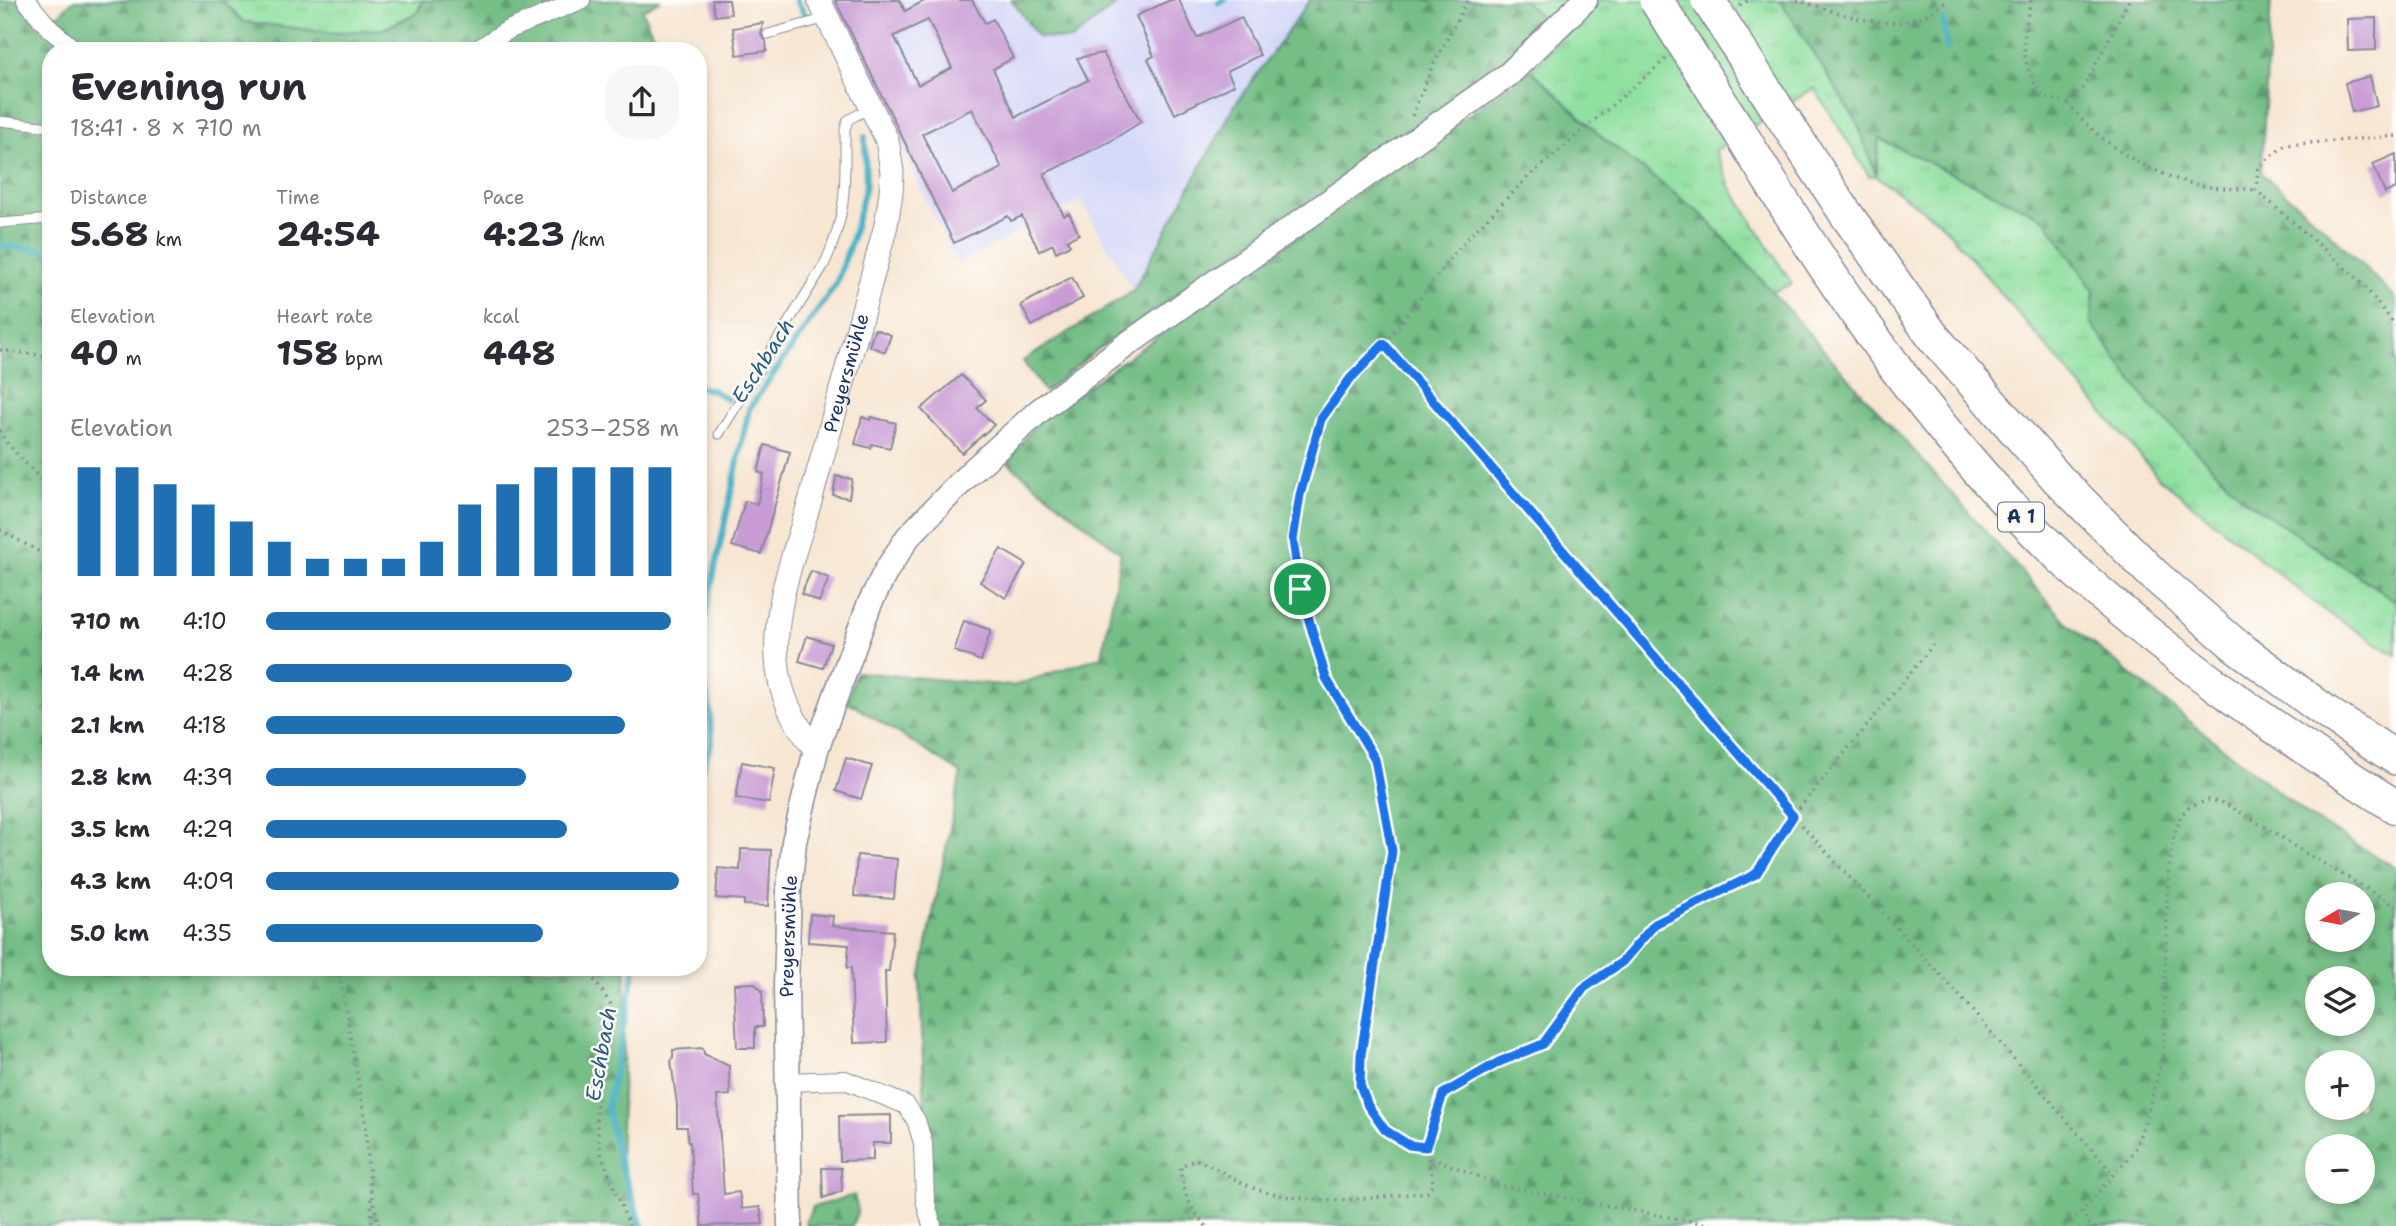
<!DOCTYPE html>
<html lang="en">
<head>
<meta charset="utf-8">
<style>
  body { margin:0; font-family:"Shantell Sans",sans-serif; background:#f7f7f7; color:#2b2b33; height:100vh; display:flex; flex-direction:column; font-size:26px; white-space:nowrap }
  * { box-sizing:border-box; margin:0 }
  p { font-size:23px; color:#7c7c81 }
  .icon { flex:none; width:38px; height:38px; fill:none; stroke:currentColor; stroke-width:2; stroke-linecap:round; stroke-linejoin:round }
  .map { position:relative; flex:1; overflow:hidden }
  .panel { position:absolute; left:42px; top:42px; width:665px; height:934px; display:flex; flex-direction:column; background:#fff; border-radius:28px; box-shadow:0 4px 10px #0003 }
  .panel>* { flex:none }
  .needle { width:46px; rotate:260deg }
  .fabs { position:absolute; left:2305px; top:882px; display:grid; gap:14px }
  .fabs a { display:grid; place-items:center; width:70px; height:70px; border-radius:50%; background:#fff; box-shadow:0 4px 10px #0003; font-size:35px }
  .pin { position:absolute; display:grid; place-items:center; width:60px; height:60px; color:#fff; margin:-30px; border:4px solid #fff; border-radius:50%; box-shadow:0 2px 7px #0007 }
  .round { display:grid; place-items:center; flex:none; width:74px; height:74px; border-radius:28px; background:#f7f7f7 }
  .summary { display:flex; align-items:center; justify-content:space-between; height:119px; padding:0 28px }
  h1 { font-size:38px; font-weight:700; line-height:52px }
  .figures { display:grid; grid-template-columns:repeat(3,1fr); gap:10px; height:119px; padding:7px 28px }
  .figures div { display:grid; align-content:center }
  .figures b { font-size:35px; font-weight:700 }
  .figures small { font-size:19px; font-weight:400 }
  .figures p { font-size:19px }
  .chart { height:196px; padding:14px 28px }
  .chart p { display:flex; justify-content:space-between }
  .chart svg { width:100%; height:126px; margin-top:7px; stroke:#1f6fb2; stroke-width:6 }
  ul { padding:0 28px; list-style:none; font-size:23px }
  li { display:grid; grid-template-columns:112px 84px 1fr; align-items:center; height:52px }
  li i { height:18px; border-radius:9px; background:#1f6fb2 }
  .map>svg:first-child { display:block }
</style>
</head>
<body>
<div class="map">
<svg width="2396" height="1226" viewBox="0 0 2396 1226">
  <defs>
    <pattern id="grass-tufts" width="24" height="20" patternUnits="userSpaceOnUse" patternTransform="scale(1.75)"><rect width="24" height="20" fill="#90e0a0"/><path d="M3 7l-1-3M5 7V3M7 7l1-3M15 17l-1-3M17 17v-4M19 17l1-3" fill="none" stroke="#7cc08c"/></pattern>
    <pattern id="forest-firs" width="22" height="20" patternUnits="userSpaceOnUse" patternTransform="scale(1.75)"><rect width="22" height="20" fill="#74be86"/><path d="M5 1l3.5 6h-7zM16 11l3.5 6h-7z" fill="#5e9b71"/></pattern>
  </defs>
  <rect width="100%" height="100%" fill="#fdfcf7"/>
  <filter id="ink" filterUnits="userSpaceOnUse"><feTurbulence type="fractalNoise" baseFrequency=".0143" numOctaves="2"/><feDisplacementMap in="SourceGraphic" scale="14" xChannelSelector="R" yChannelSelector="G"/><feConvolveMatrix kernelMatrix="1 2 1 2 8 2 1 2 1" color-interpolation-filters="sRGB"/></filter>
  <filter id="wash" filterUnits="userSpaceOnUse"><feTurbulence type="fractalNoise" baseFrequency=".00686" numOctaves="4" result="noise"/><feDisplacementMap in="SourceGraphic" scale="28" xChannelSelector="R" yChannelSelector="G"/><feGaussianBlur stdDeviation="1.57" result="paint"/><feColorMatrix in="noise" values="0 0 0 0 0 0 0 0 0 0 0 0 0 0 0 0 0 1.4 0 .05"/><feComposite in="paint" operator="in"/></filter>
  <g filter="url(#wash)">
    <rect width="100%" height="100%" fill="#f7e6d2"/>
    <polygon fill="#d5d8f9" points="829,0 1012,0 1038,37 1122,0 1311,0 1235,105 1133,291 1081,201 957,264"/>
    <g fill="url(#grass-tufts)" stroke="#56887f" stroke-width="2">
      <polygon points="221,0 423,0 417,13 383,29 335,33 244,22"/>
      <polygon points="1524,0 1566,0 1545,22"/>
      <polygon points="1598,0 1780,0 1857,122 1875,173 1879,138 2044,218 2094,291 2091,323 2244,499 2396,601 2396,655 2325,611 2159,478 1940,222 1876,176 1869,176 1814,88 1715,151 1730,186 1792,284 1772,292 1706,218 1605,140 1531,70"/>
    </g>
    <g fill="url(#forest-firs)" stroke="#487672" stroke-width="2" fill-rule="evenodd">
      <polygon points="0,0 18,0 38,26 54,19 74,0 221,0 244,22 335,33 383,29 417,13 423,0 661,0 642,10 660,51 51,51 51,968 626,968 620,1163 639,1226 0,1226"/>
      <polygon points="1012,0 1122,0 1071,40 1038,37"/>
      <polygon points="1310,0 1524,0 1545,22 1506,60 1435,114 1093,353 1045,392 1023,361 1133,291 1235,105"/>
      <polygon points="1780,0 2271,0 2261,173 2328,231 2396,299 2396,601 2244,499 2149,404 2091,323 2094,291 2044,218 1879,138 1876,175 1857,122"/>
      <path d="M1531,70L1605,140L1706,218L2069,625L2311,818L2396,868V1226H929L920,979L961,773L847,701L856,672L1013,686L1102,656L1121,553L1008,463L1036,423ZM2317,894H2362V940H2317ZM2317,978H2362V1024H2317ZM2317,1062H2362V1108H2317ZM2317,1146H2362V1192H2317Z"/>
      <polygon points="854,1195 858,1211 852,1226 807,1226 806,1221 813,1207"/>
    </g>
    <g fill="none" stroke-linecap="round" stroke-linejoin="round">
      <g stroke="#48b3c6" stroke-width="6">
        <polyline points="796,0 807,18"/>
        <polyline points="1219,3 1224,0"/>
        <polyline points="1943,21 1947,48"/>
        <polyline points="0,246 51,251"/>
        <polyline points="698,387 712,390 727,399"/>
        <polyline points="698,779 712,741 709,705 702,672 701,646 708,602 749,409 836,284 851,242 866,185 865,137"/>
        <polyline points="635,968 607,1109 619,1160 642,1226"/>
      </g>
    </g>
    <g id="blocks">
      <g fill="#c99cd6" fill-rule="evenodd">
        <polygon points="712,0 729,0 731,14 715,16"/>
        <path d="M835,0H900L905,11L926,0H972L985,23L993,19L1013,58L993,69L1016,117L1088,80L1077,58L1103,53L1141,122L1109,142L1044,174L1064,216L1069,213L1079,234L1067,240L1070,245L1056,252L1053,244L1039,251L1022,216L1011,221L1008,216L954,243ZM928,20L952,68L918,85L894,36ZM972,109L1002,168L952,193L922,134Z"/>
        <polygon points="1170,0 1179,0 1197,38 1241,17 1260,55 1227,71 1234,85 1175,114 1148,59 1154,56 1136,16"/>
        <polygon points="2376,18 2376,50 2348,51 2347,19"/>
        <polygon points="763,23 761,35 766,41 767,51 737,55 733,28"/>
        <polygon points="2370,76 2377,106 2352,112 2345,83"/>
        <polygon points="2396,154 2396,188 2385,193 2373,164"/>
        <polygon points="1072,277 1083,298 1032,326 1021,305"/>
        <polygon points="875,329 891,335 885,352 869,346"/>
        <polygon points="961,375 986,400 977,408 994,425 962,453 921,409"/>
        <polygon points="862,417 870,420 871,417 896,423 890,448 872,444 871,448 855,444"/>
        <polygon points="765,445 790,452 761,554 732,546 745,501 757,504 764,474 758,472"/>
        <polygon points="836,476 852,479 849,498 833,495"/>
        <polygon points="1001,549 1026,564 1006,598 980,582"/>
        <polygon points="811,571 829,578 819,602 801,594"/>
        <polygon points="964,621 991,630 981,661 954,651"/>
        <polygon points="807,636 831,644 823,668 799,661"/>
        <polygon points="846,758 872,766 861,799 836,791"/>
        <polygon points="742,762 775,768 769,803 736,798"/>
        <polygon points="741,849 771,850 768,906 744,905 744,900 716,898 718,868 740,870"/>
        <polygon points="857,855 897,859 894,899 854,896"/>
        <polygon points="810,914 833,916 832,926 893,931 889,971 885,971 887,1042 854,1043 851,968 847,968 849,945 808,942"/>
        <polygon points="754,983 762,991 763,1027 755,1027 755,1048 737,1048 734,984"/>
        <polygon points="703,1048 704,1054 729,1066 730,1095 717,1096 724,1194 739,1192 742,1209 760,1207 763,1224 702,1226 698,1194 693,1194 690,1142 688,1142 687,1127 677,1127 677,1105 671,1061 673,1058 673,1050"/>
        <polygon points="891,1115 891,1143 873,1143 873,1160 840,1161 839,1116"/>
        <polygon points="822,1168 841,1168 842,1191 823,1198"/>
      </g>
    </g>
  </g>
  <g filter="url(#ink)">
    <use href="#blocks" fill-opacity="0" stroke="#898a98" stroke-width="2"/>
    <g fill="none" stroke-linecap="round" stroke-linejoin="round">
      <g stroke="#898a98" stroke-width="11">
        <g id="service">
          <polyline points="768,34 827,18"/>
          <polyline points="0,121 51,127"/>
          <polyline points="0,223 51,219"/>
          <path d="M719,434L824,265C848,214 845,183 845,129L848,120L871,107"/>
        </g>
      </g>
      <g stroke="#898a98" stroke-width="20">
        <g id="minor">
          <polyline points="26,0 50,29 76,51"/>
          <polyline points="475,51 508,30 581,0"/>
          <polyline points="786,1082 845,1080 906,1105 916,1120 923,1143 925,1200 932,1226"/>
        </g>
      </g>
      <g stroke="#898a98" stroke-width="25">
        <g id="tertiary">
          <path id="s1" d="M816,750C794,723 779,695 777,659C773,605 796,549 811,498C836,407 862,316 886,225L891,193L892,172L887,140L819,0"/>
        </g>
      </g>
      <g stroke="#898a98" stroke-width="27">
        <g id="secondary">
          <path id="s2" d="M790,1226L786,985L789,889L794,842L816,750L869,605L886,571L908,537L933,511L969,474L1039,411L1122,348L1508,75L1585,0"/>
        </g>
      </g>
      <g stroke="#898a98" stroke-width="36">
        <g id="motorway">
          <polyline points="1778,110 1846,214 1934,338 2058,479 2153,574 2235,645 2330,715 2396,758"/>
          <path d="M1741,134C1838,294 1945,453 2085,580C2182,666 2287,738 2396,807"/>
        </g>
      </g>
      <g stroke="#898a98" stroke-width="3.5" stroke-dasharray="2 5" stroke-linecap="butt">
        <path d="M1797,0C1846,14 1903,43 1947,0"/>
        <path d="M2031,0C2022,40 2018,63 2044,97L2068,103L2084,87L2129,0"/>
        <polyline points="1740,6 1749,0"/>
        <polyline points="1666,59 1527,178 1462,244 1384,344 1350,379 1321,419 1299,495 1293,540 1300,589 1326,678 1375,759 1392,851 1361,1055 1360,1085 1368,1106 1385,1130 1409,1145 1426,1147 1428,1156 1502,1186 1717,1226"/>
        <path d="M2068,103C2099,143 2141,169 2190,183C2210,189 2234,188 2255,190"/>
        <polyline points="1412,116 1432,67 1468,0"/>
        <polyline points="2396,136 2285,145 2258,167 2256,190 2359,280 2396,326"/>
        <polyline points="1384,344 1793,816 1957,993 2114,1175"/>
        <polyline points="0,350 46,356 51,359"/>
        <polyline points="0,430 5,441 51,490"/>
        <polyline points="0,530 51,558"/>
        <polyline points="338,968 365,1119 370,1187 379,1226"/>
        <polyline points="586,968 613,1007 607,1039 599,1060 596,1122 601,1153 629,1226"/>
        <polyline points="1426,1147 1443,1094 1499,1062 1543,1044 1567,1014 1584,988 1622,962 1655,924 1756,874 1793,816 1933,645"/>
        <polyline points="371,1199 372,1226"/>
        <polyline points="2082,1211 2090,1226"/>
        <path d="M1206,1226C1191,1210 1180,1188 1181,1166L1195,1159C1217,1167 1237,1183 1259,1190C1314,1207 1373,1198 1428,1192L1433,1183L1428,1157"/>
        <polyline points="2064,1226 2078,1216 2134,1151 2146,1119 2163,1055 2168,873 2174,837 2181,815 2189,807 2209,800 2224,803 2274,832 2297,848 2396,906"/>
      </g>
      <use href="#service" stroke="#fff" stroke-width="9"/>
      <use href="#minor" stroke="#fff" stroke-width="18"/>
      <use href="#tertiary" stroke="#fff" stroke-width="23"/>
      <use href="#secondary" stroke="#fff" stroke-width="24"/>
      <use href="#motorway" stroke="#fff" stroke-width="33"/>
      <g stroke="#898a98" stroke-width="36" stroke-linecap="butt">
        <g id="motorway-bridge">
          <polyline points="1656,0 1741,134"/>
          <polyline points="1708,0 1778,110"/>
        </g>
      </g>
      <use href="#motorway-bridge" stroke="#fff" stroke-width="33"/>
    </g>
  </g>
  <g fill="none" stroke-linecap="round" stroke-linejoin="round" filter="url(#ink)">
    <g stroke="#fff" stroke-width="14">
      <polygon id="route" points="1384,344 1793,816 1756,874 1655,924 1622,962 1584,988 1543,1044 1499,1062 1443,1094 1426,1147 1409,1145 1385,1130 1368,1106 1360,1085 1361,1055 1392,851 1375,759 1326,678 1300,589 1293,540 1300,495 1321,419 1350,379"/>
    </g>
    <use href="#route" stroke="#1a73e8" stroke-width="9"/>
  </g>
  <g text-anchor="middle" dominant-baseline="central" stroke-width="5" stroke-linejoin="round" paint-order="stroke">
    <rect fill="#fdfcf7" stroke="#5f6c8c" stroke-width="2" x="1998" y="502.5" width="46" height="29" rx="5"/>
    <g font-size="18" font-weight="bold" fill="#1b2f5e">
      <text x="2021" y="517">A 1</text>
    </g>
    <g font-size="19" fill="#1b2f5e" stroke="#fdfcf7">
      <text stroke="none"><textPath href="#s1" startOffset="396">Preyersmühle</textPath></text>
      <text stroke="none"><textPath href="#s2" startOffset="290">Preyersmühle</textPath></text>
    </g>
    <g font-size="21" font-style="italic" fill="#2b5d82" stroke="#fdfcf7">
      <text transform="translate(763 361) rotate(-57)">Eschbach</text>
      <text transform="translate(601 1054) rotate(-80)">Eschbach</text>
    </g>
  </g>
</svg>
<div class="fabs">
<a><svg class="needle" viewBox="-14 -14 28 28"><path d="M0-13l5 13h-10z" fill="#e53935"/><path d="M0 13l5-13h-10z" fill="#7c7c81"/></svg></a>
<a><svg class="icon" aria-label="layers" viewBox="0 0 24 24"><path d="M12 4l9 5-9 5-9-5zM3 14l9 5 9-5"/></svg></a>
<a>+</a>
<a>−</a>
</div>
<div class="pin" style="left:1300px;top:589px;background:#1e9e55"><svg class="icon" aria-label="arrive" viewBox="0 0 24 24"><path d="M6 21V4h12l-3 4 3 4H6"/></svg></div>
<section class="panel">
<div class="summary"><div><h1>Evening run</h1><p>18:41 · 8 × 710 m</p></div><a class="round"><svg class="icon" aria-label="share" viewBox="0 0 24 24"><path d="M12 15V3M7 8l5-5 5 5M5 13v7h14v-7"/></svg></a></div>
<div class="figures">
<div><p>Distance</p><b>5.68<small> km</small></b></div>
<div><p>Time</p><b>24:54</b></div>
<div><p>Pace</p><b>4:23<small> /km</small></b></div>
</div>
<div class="figures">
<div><p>Elevation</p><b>40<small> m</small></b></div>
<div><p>Heart rate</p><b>158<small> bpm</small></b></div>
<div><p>kcal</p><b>448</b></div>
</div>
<div class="chart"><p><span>Elevation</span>253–258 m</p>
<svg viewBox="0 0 160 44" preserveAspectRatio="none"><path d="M5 44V6M15 44V6M25 44V12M35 44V19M45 44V25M55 44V32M65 44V38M75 44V38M85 44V38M95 44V32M105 44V19M115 44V12M125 44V6M135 44V6M145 44V6M155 44V6"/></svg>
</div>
<ul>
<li><b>710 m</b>4:10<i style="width:98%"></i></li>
<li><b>1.4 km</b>4:28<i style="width:74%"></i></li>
<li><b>2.1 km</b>4:18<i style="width:87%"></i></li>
<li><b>2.8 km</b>4:39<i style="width:63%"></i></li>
<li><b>3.5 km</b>4:29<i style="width:73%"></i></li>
<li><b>4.3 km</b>4:09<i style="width:100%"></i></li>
<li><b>5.0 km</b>4:35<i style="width:67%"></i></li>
</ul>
</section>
</div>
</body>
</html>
